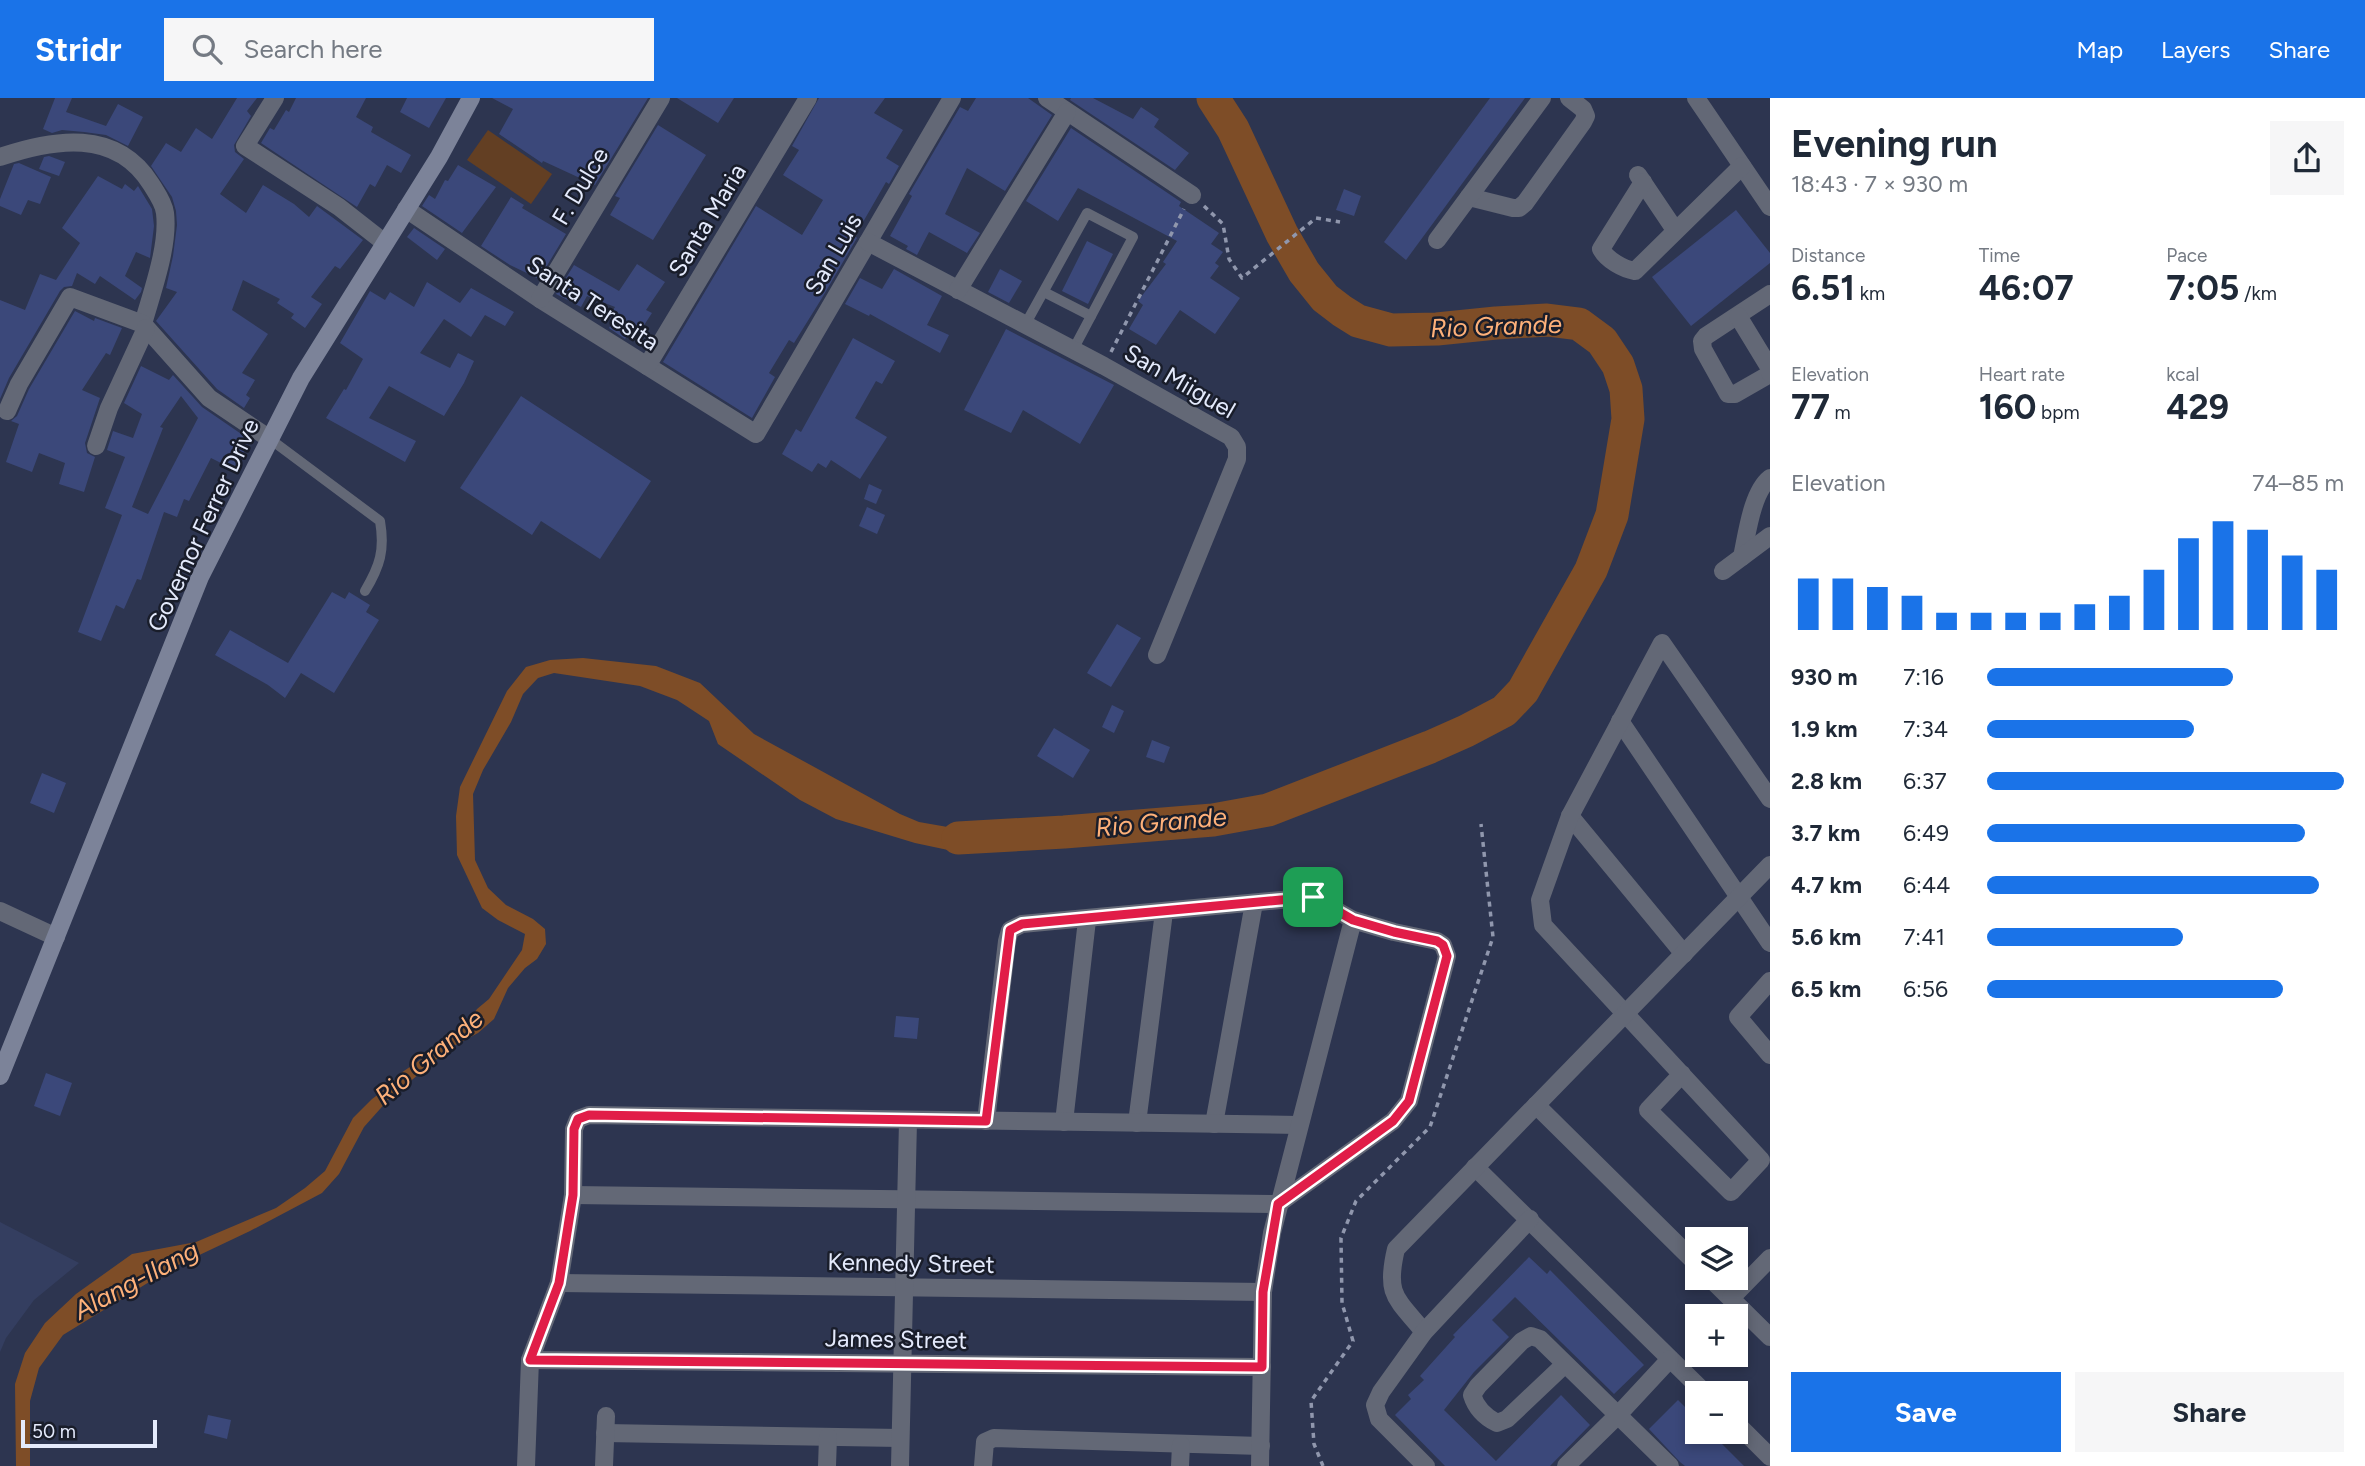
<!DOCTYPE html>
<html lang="en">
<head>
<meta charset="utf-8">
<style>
  body { margin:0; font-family:Figtree,sans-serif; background:#f6f6f7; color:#1f2937; height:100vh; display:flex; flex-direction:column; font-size:26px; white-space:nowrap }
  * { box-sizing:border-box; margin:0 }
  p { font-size:23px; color:#747a83 }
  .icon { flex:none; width:38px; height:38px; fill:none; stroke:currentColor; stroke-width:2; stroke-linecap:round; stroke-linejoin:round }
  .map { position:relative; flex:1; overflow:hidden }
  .sheet { display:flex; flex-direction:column; background:#fff; width:595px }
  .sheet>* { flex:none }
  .fabs { position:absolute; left:1685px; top:1129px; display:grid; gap:14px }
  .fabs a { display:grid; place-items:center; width:63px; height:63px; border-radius:0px; background:#fff; box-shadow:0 4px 10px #0003; font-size:35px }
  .scale { position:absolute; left:21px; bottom:18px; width:136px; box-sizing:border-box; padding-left:7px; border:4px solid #e4eafc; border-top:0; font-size:19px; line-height:24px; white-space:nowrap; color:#e4eafc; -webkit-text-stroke:5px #191d2a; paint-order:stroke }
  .pin { position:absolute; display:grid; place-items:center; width:60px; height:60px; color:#fff; margin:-30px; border-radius:14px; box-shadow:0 4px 10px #0006 }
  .round { display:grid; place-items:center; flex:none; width:74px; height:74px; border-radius:0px; background:#f6f6f7 }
  .summary { display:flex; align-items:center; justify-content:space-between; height:119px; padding:0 21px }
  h1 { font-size:38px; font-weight:700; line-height:52px }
  .metrics { display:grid; grid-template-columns:repeat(3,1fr); gap:10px; height:119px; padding:7px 21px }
  .metrics div { display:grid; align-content:center }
  .metrics b { font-size:35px; font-weight:700 }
  .metrics small { font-size:19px; font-weight:400 }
  .metrics p { font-size:19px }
  .chart { height:196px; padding:14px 21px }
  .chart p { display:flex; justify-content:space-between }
  .chart svg { width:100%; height:126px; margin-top:7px; stroke:#1a73e8; stroke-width:6 }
  .primary-button { display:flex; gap:14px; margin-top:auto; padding:14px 21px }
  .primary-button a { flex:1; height:80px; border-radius:0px; background:#1a73e8; color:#fff; font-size:28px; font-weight:700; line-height:80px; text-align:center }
  .primary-button a+a { background:#f6f6f7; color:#1f2937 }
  ul { padding:0 21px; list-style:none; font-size:23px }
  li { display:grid; grid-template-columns:112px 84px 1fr; align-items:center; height:52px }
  li i { height:18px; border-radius:9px; background:#1a73e8 }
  header { display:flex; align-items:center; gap:42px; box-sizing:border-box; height:98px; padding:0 35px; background:#1a73e8; color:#fff }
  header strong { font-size:33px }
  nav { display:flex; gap:38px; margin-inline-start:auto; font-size:24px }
  .search { width:490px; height:63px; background:#f6f6f7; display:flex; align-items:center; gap:18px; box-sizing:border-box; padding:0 24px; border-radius:0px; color:#747a83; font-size:26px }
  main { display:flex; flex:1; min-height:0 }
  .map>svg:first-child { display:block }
</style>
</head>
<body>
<header>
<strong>Stridr</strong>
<div class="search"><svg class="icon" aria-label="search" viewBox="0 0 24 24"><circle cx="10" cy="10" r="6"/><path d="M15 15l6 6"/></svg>Search here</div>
<nav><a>Map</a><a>Layers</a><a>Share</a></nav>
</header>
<main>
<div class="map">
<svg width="1770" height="1368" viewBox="0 0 1770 1368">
  <rect width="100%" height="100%" fill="#2d3550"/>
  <polygon fill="#343e60" points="0,1124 79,1165 34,1202 6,1240 0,1254"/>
  <polygon fill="#633f23" points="488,32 552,76 531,106 467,62"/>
  <polygon fill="#7e4d27" points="583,560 656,568 700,585 754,636 900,716 919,724 959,731 1004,726 1002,750 948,752 915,745 836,721 800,702 718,646 709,623 677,602 640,588 554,575 538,580 523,596 511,624 483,672 473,696 475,762 488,790 506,807 533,821 545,831 546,846 537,861 525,870 508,890 494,921 478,935 450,950 388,1002 364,1029 339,1076 322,1095 250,1133 172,1170 63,1237 39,1270 30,1303 30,1368 16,1368 15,1286 25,1255 45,1225 76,1196 132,1156 196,1144 276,1110 305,1090 325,1073 353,1020 372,1001 391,987 398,977 445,945 466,927 477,911 489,901 522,852 525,836 498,822 482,810 457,757 456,718 460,689 507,593 526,569 550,562"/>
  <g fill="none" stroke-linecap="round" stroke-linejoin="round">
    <polyline stroke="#7e4d27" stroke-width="33" points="958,740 1064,734 1213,722 1268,712 1430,649 1466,633 1504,613 1523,593 1591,472 1612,417 1628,321 1626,291 1618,267 1602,243 1579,226 1547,222 1496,225 1437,231 1391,232 1358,223 1342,213 1325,200 1304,174 1282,136 1233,31 1213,0"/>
  </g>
  <g fill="#3b487a" fill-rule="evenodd">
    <polygon points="55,0 72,0 66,14 106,28 118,6 143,19 128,48 106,37 84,34 62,32 52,35 43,31"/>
    <polygon points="237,0 257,0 247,13 251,18 234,47 235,54 244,61 220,96 246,115 263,87 294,106 309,119 317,108 363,142 340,171 335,168 311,199 322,206 305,230 291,220 294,216 277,205 280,201 243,182 232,212 268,236 242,275 255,282 246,297 250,300 244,310 217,291 156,223 177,194 166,190 173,158 177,127 176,113 172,99 151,68 166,45 181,54 196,30 212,41"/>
    <polygon points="296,0 366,0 356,19 373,29 371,34 411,57 401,75 387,67 375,89 370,86 357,109 261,45 270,30 274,32 286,12 289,14"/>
    <polygon points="407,0 446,0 429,30 400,14"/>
    <polygon points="492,0 648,0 595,87 543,63 542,65 499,36 513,11"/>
    <polygon points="677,0 734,0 718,25"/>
    <polygon points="819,0 885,0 874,15 903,32 886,60 899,68 889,86 886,84 855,138 857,140 822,200 794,245 789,242 769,275 775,279 752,320 663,264 756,108 802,137 823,102 783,77 799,52 792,48"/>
    <polygon points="976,0 1028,0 1052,17 1005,93 967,70 945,116 980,135 967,155 929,134 917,157 906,151 908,148 890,138 912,98 909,96 960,9 968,13"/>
    <polygon points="1071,0 1093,0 1133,21 1141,9 1159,21 1154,29 1189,55 1175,72 1070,2"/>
    <polygon points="1490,0 1525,0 1406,162 1384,144"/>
    <polygon points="658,27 706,57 653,142 610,117 620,100 615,98"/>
    <polygon points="1071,30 1181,104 1179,108 1219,135 1211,146 1223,154 1215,165 1219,168 1210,180 1240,200 1215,236 1180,212 1156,247 1129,231 1143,207 1138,203 1166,166 1163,164 1177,143 1078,90 1058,123 1026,103"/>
    <polygon points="49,58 65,64 59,78 39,71 44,59"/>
    <polygon points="19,65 51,79 40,106 28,102 21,117 0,108 0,101 14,66"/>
    <polygon points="458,67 496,89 462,135 422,108 429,97 435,101 445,82 448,83"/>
    <polygon points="98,78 122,91 125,86 134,93 138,88 152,111 154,128 150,160 136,154 125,178 142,190 141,194 135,202 100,178 95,186 77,175 72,188 64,189 60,193 9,280 0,301 0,202 25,212 40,176 56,182 80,145 62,130"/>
    <polygon points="1344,91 1361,98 1354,118 1336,112"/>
    <polygon points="511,99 524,107 522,110 566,136 539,181 510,167 481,148"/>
    <polygon points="1736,112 1770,155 1770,165 1691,228 1652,179"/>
    <polygon points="414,130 445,151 437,162 407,139"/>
    <polygon points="1087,143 1113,156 1088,206 1062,193"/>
    <polygon points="637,166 665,184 646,212 652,215 637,238 630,234 625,241 609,230 613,223 608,220 615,209 587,198 581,209 556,196 574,167 619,193"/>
    <polygon points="894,171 942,198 927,227 949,237 940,255 870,216 869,218 845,206 860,180 882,191"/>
    <polygon points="1000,171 1022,183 1009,205 988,194"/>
    <polygon points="427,184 460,205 471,190 514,214 505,228 485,217 471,239 444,221 420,255 450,270 458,255 474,263 464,285 444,318 389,288 369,320 416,343 405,364 326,320 344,291 346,292 363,261 340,245 370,193 385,202 390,194 414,209"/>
    <polygon points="75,213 94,223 95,220 122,230 110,257 106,255 82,292 100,300 85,345 87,355 95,359 84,394 59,386 65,365 39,355 32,374 6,364 19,326 11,323 17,318 29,291"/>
    <polygon points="1006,231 1114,287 1080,346 1023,312 1011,335 964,312"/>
    <polygon points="853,240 895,263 882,286 876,283 855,320 887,339 860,381 831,362 826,370 818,365 812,374 782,356 796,331 801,334"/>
    <path d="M141,268L169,282L173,277L202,309L250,342L235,372L211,360L189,403L184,401L177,419L164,414L141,482L137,481L124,511L116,507L101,543L78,534L122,417L105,410L125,359L107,352L113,333L133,340L142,316L124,305ZM181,298L198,320L148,416L132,409L163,330L160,329Z"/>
    <polygon points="521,298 651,383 600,461 541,423 532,437 460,390"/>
    <polygon points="869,386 882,392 876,406 864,401"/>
    <polygon points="867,409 885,417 877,436 859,428"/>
    <polygon points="332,494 345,501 349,494 370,507 366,514 379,522 334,595 301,575 285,600 268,587 215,557 230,532 288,565"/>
    <polygon points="1117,526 1141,540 1111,589 1087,575"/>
    <polygon points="1112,607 1124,613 1114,635 1102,629"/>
    <polygon points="1054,630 1090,652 1073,680 1037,658"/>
    <polygon points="1152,642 1170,649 1164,665 1146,659"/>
    <polygon points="42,675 66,685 54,715 30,705"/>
    <polygon points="896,918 919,920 917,941 894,939"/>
    <polygon points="46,975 72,985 60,1018 34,1008"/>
    <polygon points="1529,1159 1547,1176 1550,1172 1644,1267 1614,1296 1515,1199 1492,1222 1509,1239 1474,1274 1444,1312 1496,1363 1561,1297 1590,1327 1550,1368 1445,1368 1395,1317 1411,1301 1408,1297 1424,1282 1420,1278 1455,1239 1453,1237"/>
    <polygon points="1678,1302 1698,1322 1698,1334 1710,1334 1744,1368 1685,1368 1680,1364 1649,1331"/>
    <polygon points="208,1317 231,1322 227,1341 204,1335"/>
  </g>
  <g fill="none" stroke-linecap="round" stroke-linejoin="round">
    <g stroke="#9097ad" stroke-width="3.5" stroke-dasharray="5 5" stroke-linecap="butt">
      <polyline points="1204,108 1223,126 1229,161 1242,180 1316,120 1340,124"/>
      <polyline points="1111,254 1184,111"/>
      <polyline points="1323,1368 1314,1346 1311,1303 1353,1243 1342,1205 1341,1140 1356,1103 1430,1029 1493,839 1481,726"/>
    </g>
    <g stroke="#636876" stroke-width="10">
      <polyline points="1044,194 1091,218"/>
      <polyline points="1025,227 1087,115 1133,139 1073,252"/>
      <path d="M270,341L380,423C385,452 380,468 365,493"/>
    </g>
    <g stroke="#636876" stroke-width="18">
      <polyline points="275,0 245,48 339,109 385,145"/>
      <polyline points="1047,0 1192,97"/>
      <polyline points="1696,0 1770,109"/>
      <path d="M0,59C53,41 116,30 151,86C156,94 164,105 165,115C169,148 152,194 143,226L209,300L270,341"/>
      <polyline points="1638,77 1675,132"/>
      <path d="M1643,84L1601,151C1607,162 1623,171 1635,173L1742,68"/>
      <polyline points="1469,99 1513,110 1519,110 1525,105 1583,24 1586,18 1583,11 1569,0"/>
      <polyline points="406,111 540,201 756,336 952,0"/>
      <polyline points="1437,142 1542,0"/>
      <polyline points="868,144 1104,268 1231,339 1237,349 1237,361 1157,557"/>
      <polyline points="958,192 1067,14"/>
      <polyline points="1770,196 1706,238 1702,243 1703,251 1728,296 1735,296 1770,276"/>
      <polyline points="540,201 661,0"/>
      <polyline points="1738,218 1769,269 1770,275"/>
      <polyline points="647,268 808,0"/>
      <polyline points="7,313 19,286 70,199 143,226"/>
      <polyline points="96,348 109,310 146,230"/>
      <path d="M1742,459C1747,436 1752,394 1770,380"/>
      <polyline points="1723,473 1770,438"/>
      <polyline points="1620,623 1770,845"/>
      <polyline points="1570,718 1684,856"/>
      <polyline points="0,813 56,839"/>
      <polyline points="1770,883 1738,919 1770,957"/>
      <polyline points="1682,976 1648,1012 1731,1094 1761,1062 1543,827 1540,802 1570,718 1662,545 1770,701"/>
      <polyline points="1536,1007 1698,1167"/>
      <polyline points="1064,1024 1087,822"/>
      <polyline points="1137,1025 1164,814"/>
      <polyline points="1214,1026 1254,805"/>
      <polyline points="1475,1069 1705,1295"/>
      <polyline points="573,1097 1278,1106 1393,1023 1409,1003 1447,858 1443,847 1437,843 1394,834 1353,822 1313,799 1022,826 1010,832 1007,843 986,1023"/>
      <polyline points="1710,1180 1770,1239"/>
      <polyline points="559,1185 1263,1194"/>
      <polyline points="1731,1200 1770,1160"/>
      <path d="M1424,1234C1396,1200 1385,1197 1396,1151L1770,767"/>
      <polyline points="530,1262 1262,1269"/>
      <path d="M1564,1267L1507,1321L1497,1325C1485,1319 1476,1310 1472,1297L1478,1288L1522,1243L1531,1238L1540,1241L1670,1368"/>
      <polyline points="1736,1325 1770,1359"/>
      <polyline points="605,1335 900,1340"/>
      <polyline points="526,1368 530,1262 559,1185 573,1097 574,1031 578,1021 589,1017 1299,1027"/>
      <polyline points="604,1368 606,1318"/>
      <polyline points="827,1368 828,1339"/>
      <polyline points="900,1368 908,1023"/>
      <polyline points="983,1368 985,1344 994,1340 1261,1348"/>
      <polyline points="1180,1368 1181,1347"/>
      <polyline points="1260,1368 1263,1194 1272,1135 1353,822"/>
      <polyline points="1426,1368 1379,1321 1375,1307 1381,1294 1424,1234 1530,1121"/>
      <polyline points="1566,1368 1618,1317 1670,1261"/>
    </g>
    <polyline stroke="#7c8399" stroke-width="18" points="0,978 200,479 301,280 439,59 471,0"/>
  </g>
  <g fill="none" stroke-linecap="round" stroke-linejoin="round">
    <g stroke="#fff" stroke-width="14">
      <polygon id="route" points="1313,799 1353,822 1394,834 1437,843 1443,847 1447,858 1409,1003 1393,1023 1278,1106 1263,1194 1262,1269 530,1262 559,1185 573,1097 574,1031 578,1021 589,1017 986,1023 1010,832 1022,826"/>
    </g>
    <use href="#route" stroke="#e11d48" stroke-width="9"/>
  </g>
  <g text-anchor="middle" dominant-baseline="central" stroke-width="5" stroke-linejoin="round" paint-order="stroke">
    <g font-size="24" fill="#e4eafc" stroke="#191d2a">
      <text transform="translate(580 88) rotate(-59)">F. Dulce</text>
      <text transform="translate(707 122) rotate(-59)">Santa Maria</text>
      <text transform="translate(833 156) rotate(-60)">San Luis</text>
      <text transform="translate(593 205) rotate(33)">Santa Teresita</text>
      <text transform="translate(1180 283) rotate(30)">San Miiguel</text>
      <text transform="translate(203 427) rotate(-65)">Governor Ferrer Drive</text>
      <text transform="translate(911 1165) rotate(1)">Kennedy Street</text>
      <text transform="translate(896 1241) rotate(1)">James Street</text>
    </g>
    <g font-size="26" font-style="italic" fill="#feb17a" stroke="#191d2a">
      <text transform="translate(1496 228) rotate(-2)">Rio Grande</text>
      <text transform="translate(1161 724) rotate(-5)">Rio Grande</text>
      <text transform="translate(429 959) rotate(-40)">Rio Grande</text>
      <text transform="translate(136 1182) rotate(-28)">Alang-Ilang</text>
    </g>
  </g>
</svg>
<div class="fabs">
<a><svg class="icon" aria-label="layers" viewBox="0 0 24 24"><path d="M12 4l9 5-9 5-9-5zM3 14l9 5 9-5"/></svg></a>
<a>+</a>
<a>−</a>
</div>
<div class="scale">50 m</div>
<div class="pin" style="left:1313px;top:799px;background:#1e9e55"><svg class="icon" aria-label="arrive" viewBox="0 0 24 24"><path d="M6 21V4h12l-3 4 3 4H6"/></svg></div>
</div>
<section class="sheet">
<div class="summary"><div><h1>Evening run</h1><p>18:43 · 7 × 930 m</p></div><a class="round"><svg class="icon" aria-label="share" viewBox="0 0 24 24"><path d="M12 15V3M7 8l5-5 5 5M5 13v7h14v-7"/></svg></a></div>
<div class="metrics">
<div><p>Distance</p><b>6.51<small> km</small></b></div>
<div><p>Time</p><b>46:07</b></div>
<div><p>Pace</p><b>7:05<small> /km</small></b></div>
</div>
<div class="metrics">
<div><p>Elevation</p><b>77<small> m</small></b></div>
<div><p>Heart rate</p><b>160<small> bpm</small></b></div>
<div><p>kcal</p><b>429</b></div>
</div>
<div class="chart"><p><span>Elevation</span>74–85 m</p>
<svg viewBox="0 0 160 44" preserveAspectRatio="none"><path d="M5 44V26M15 44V26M25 44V29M35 44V32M45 44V38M55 44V38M65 44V38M75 44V38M85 44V35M95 44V32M105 44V23M115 44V12M125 44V6M135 44V9M145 44V18M155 44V23"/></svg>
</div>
<ul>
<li><b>930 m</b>7:16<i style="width:69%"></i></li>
<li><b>1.9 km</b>7:34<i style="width:58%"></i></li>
<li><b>2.8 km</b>6:37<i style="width:100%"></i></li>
<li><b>3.7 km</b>6:49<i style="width:89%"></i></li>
<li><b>4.7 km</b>6:44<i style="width:93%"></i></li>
<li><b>5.6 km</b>7:41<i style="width:55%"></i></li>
<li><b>6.5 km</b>6:56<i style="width:83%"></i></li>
</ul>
<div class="primary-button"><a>Save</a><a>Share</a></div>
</section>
</main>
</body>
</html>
